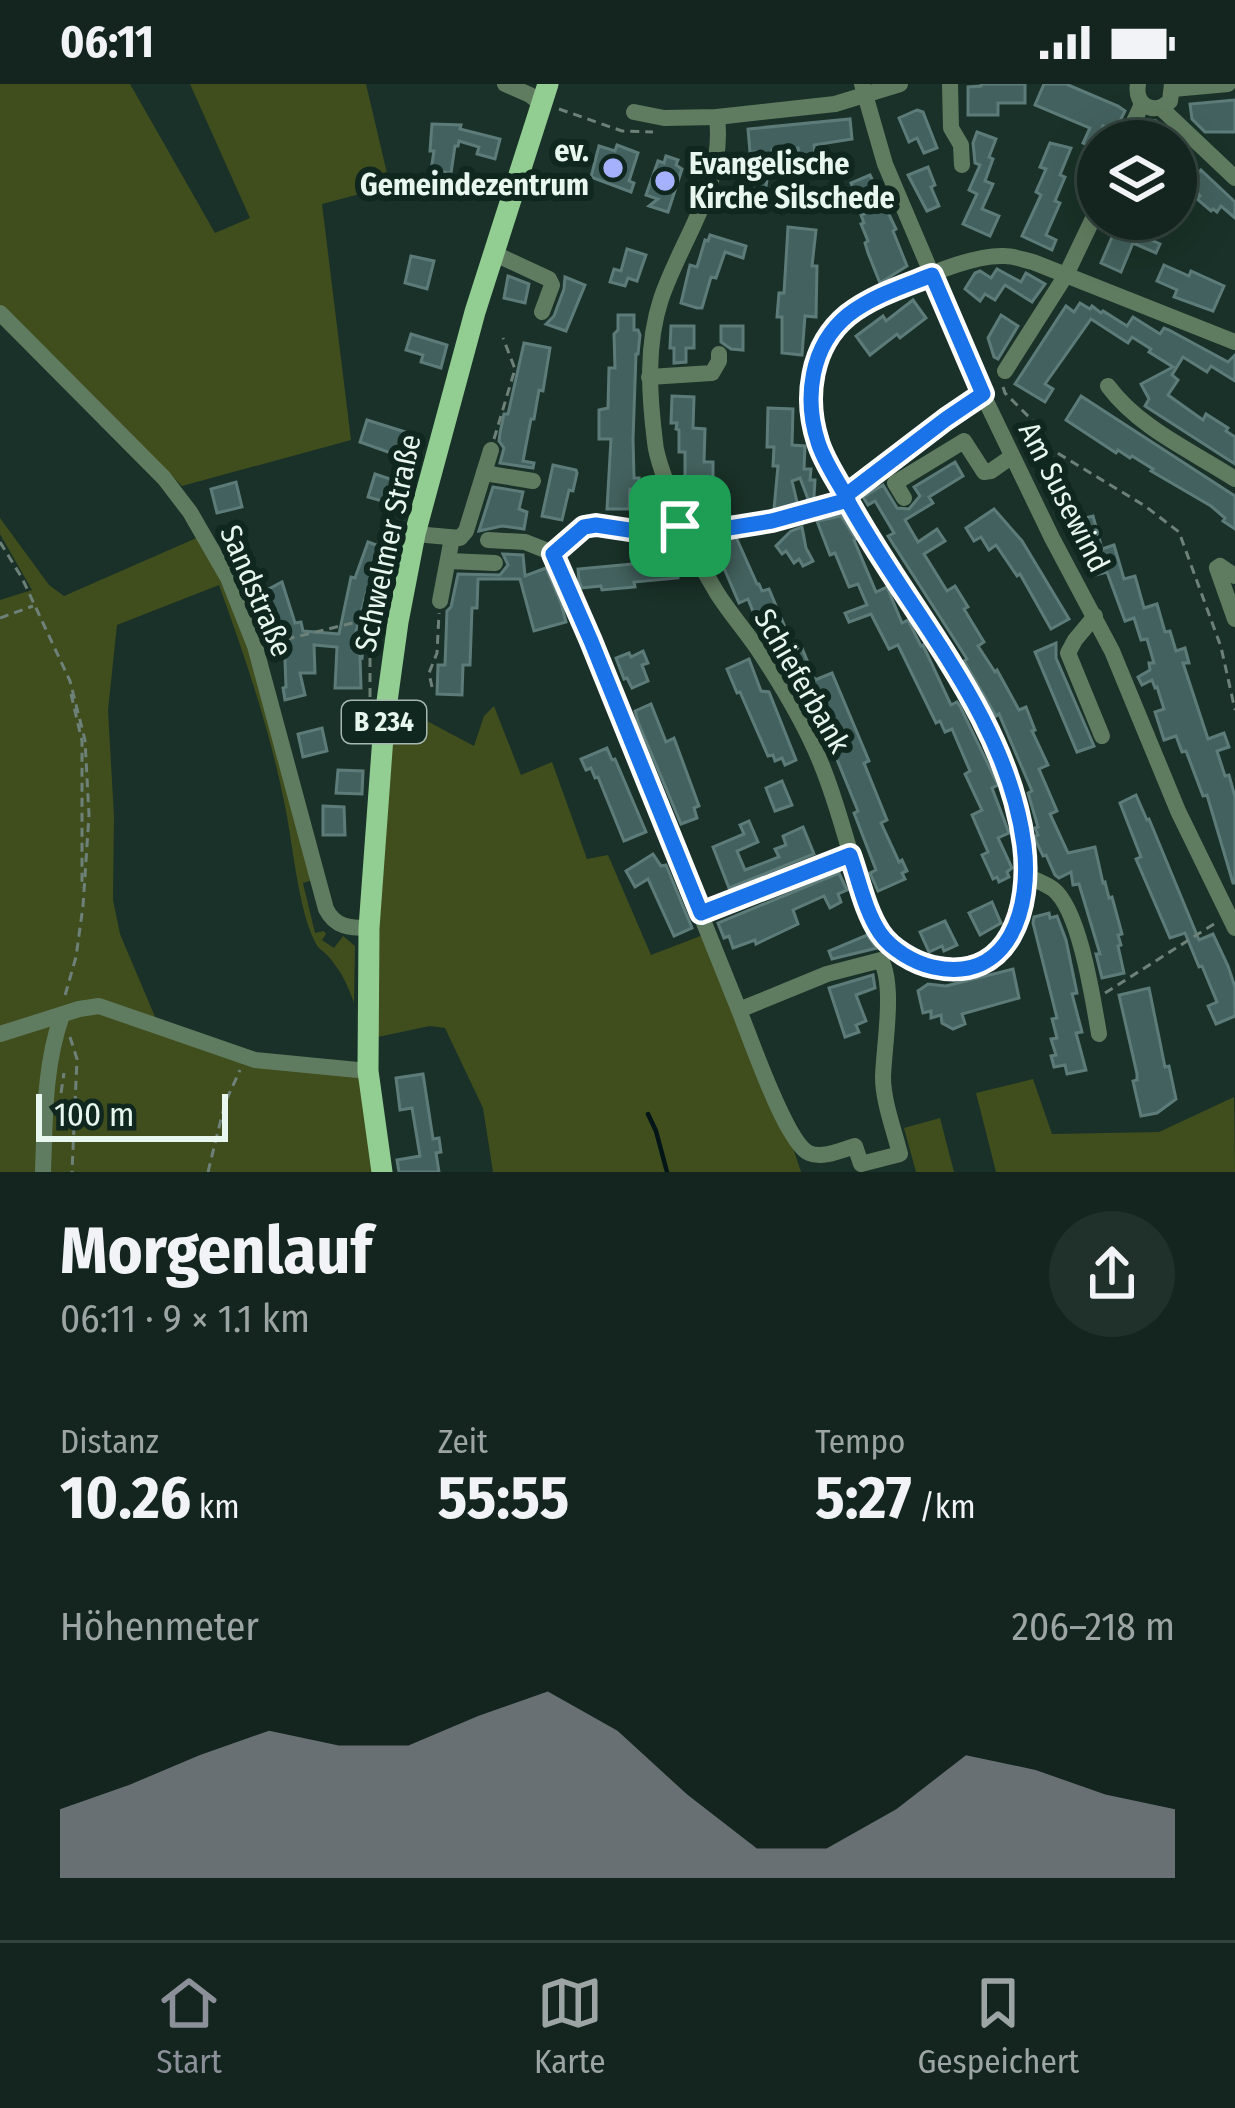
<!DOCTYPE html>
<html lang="de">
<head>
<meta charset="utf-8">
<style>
  body { margin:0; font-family:"Fira Sans Condensed",sans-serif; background:#20312b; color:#f1f3f6; height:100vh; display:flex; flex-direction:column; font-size:45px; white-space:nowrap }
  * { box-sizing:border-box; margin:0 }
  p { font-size:39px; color:#9da5a4 }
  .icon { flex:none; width:66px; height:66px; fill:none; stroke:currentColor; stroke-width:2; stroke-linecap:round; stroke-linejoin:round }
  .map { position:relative; height:1088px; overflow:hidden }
  .drawer { display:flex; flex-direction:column; background:#13251e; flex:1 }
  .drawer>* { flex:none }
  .tools { position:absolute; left:1077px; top:36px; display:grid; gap:24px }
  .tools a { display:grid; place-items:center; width:120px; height:120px; border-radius:50%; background:#13251e; box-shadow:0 12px 48px #0002,0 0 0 3px #32423c; font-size:60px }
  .scale { position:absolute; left:36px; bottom:30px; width:192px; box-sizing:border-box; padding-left:12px; border:6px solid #e7f6ef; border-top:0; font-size:33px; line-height:42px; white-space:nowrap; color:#e7f6ef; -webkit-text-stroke:9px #0f271e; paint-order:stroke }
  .pin { position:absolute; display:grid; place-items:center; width:102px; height:102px; color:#fff; margin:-51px; border-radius:24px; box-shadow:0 6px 18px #0006 }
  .round { display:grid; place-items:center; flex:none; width:126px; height:126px; border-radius:63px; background:#20312b }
  .headline { display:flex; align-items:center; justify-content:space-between; height:204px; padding:0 60px }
  h1 { font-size:66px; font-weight:700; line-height:90px }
  .metrics { display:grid; grid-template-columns:repeat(3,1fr); gap:18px; height:204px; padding:12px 60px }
  .metrics div { display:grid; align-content:center }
  .metrics b { font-size:60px; font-weight:700 }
  .metrics small { font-size:33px; font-weight:400 }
  .metrics p { font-size:33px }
  .chart { height:336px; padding:24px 60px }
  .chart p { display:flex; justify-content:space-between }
  .chart svg { width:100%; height:216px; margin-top:12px; fill:#8c9099; opacity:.7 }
  .status { display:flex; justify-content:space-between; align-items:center; height:84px; padding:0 60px; background:#13251e; direction:ltr }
  .status svg { height:33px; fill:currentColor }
  .dock { display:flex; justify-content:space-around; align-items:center; height:168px; border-top:3px solid #32423c; background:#13251e; font-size:33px; color:#9da5a4 }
  .dock a { display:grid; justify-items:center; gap:6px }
  .dock .selected { color:#8c9099 }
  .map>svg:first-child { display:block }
</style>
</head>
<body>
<div class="status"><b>06:11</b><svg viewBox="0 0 49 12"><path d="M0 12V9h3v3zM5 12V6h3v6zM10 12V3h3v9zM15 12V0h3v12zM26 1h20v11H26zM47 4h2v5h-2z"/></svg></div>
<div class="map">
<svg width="1235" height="1088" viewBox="0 0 1235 1088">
  <rect width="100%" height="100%" fill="#193128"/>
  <g fill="#404d1d">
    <polygon points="0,0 130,0 215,149 250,134 190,0 366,0 390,102 322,120 351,356 182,402 0,222"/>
    <path d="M0,434L49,501L64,512L201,452L254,575L313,796L303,799L315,849L324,847L326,850L322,856L334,864L343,852L355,862L354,919C348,901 340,885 327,871C322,866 318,865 315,858C298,824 293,761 285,722C270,646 245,573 219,501L117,541L108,626L114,732L113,816L120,850L161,947L361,993L373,1088H48L53,981L65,928L0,948V516L32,506L0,450Z"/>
    <polygon points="397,621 474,662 484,632 494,622 521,691 552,678 587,775 608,771 651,871 703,851 789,1052 801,1088 493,1088 483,1024 445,944 430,942 373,954 381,747"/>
    <polygon points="58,935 38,1088 0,1088 0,955"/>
    <polygon points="1033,995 1052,1050 1159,1048 1234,1013 1235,1088 996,1088 976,1009"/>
    <polygon points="940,1034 954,1088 916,1088 904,1044"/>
  </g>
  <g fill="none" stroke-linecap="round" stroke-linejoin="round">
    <polyline stroke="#041518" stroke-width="4.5" points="648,1030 656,1047 667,1088"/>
  </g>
  <g fill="#43615e" stroke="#5d7c79" stroke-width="3">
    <polygon points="981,0 1025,0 1025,19 998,19 998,31 968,31 968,3 981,2"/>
    <polygon points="1044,0 1066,0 1118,22 1125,27 1115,47 1103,42 1094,64 1083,59 1090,44 1035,21"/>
    <polygon points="1235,16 1235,48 1205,48 1192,35 1190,20"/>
    <polygon points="917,26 923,28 937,64 924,69 917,54 909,58 899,34"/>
    <polygon points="850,35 852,55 814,61 815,74 800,76 798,64 772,66 765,108 753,106 756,68 750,68 748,45"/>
    <polygon points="1149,36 1156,37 1191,70 1183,80 1176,73 1176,57 1156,57 1143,48"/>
    <polygon points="432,40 461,41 460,45 500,55 495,75 477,70 479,63 459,57 458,62 455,62 451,89 431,86 434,67 430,67"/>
    <polygon points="977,48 996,55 989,73 993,75 985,97 993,100 982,125 999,132 990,152 963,140 977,110 969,106 980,81 975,79 973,59"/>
    <polygon points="1050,59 1071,64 1060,91 1065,93 1055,117 1060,119 1046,151 1056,156 1052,166 1022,152 1041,111 1036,108 1046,85 1040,83"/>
    <polygon points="617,61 638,69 629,97 634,99 631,108 591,93 599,62 615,67"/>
    <polygon points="666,72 678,76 676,81 682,85 668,128 649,122 658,115 646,111 658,77 664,79"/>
    <polygon points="928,83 935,101 931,103 939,122 927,127 908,91"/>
    <polygon points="1201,86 1235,118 1235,134 1221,122 1217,128 1213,125 1211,127 1197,115 1200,112 1193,103 1198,97 1194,94"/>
    <polygon points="870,91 896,145 893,147 907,182 880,199 868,169 865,159 868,157 861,140 864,139 861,131 864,130 851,99"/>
    <polygon points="1107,135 1133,135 1143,139 1138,150 1160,160 1156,169 1133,159 1121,188 1101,179 1115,146 1104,141"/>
    <polygon points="788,143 816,146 812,182 817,182 816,233 805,232 802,271 782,269 782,233 777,233 779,209 784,209"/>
    <polygon points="710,151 746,162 743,174 725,168 716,194 711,193 702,224 697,224 681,219 690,181 697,183 705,156 708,157"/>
    <polygon points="627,165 646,171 637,197 628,194 625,202 610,198 614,185 621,187"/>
    <polygon points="411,172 434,177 427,205 405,199"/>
    <polygon points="1164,181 1189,192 1191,187 1224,202 1213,227 1174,213 1177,206 1157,197"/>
    <polygon points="997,185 1021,198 1026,189 1045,200 1032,218 1005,201 995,216 985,210 980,217 965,205 975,189 980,187 991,194"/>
    <polygon points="508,192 529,200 525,219 504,214"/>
    <polygon points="565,193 585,201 566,247 546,240 554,232 564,205"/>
    <polygon points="913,216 926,234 900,254 897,250 870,271 856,252 883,232 886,237"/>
    <polygon points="1080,219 1090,225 1092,222 1101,229 1103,227 1127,242 1133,233 1160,250 1164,244 1169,246 1228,278 1235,271 1235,297 1211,282 1207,288 1183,273 1172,291 1178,296 1168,311 1203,336 1206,330 1228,344 1226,347 1235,353 1235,380 1145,322 1149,315 1141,300 1173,283 1149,268 1151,265 1132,253 1128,259 1091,235 1045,300 1053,305 1045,318 1015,300 1066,222 1074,228"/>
    <polygon points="618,231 634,231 634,246 638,246 640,251 638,270 636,270 633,355 634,394 639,394 638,405 630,405 629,425 607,425 611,355 599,355 599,326 608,324 609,284 615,284 614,250 618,246"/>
    <polygon points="1001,231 1018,242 998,275 994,273 988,254"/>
    <polygon points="671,242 694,242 694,264 686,264 686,278 674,279 674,264 670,264"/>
    <polygon points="721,242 743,242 743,266 731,265 721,258"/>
    <polygon points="411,250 447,261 441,284 421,278 423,271 406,266"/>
    <polygon points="524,259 550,264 543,307 539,306 534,335 531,335 523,377 534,379 533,384 500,379 504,364 499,357 500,349 504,330 508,330"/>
    <polygon points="672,312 694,313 693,344 705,345 704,378 713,378 713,414 723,414 722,435 694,434 696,408 685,408 685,368 679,368 679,346 676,345 677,339 671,339"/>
    <polygon points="1081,312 1235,412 1235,445 1223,437 1225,434 1211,422 1151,387 1153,385 1132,372 1130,374 1118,366 1116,369 1066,336"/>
    <polygon points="768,324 793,325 792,361 805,362 804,385 811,385 810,396 815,396 813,428 800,394 792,397 797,418 795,426 774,425 778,382 773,382 774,363 767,363"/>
    <polygon points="367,336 412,350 405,374 360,358"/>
    <polygon points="955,378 963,392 929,413 933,419 905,436 918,458 937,445 945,457 924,470 947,507 955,502 968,523 964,525 984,558 978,562 995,588 997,586 1019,626 1026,623 1035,646 1032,647 1048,681 1039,685 1057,727 1050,730 1068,769 1095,763 1103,799 1105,798 1109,814 1112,813 1122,850 1118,851 1121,861 1118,862 1124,889 1102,894 1096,870 1100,870 1079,800 1073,801 1071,788 1059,794 1055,791 1046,771 1043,772 1036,757 1035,752 1038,751 1035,744 1038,743 1028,709 1032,707 999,630 996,632 964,577 967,575 888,452 894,449 875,417 868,421 863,413 883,401 897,424 909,425 920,412 914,403"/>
    <polygon points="553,381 576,386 577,389 573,407 569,406 562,436 542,432"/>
    <polygon points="375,390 399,398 392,420 368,413"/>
    <polygon points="236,398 242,423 217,429 211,405"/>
    <polygon points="493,403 523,408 519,425 527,428 524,445 502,442 479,447"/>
    <polygon points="994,425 1022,457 1069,535 1051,545 1020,490 1017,492 996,461 989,466 981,453 974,457 966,444"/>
    <polygon points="841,432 856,455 854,456 876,508 887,503 902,539 908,536 921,562 923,561 951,621 957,618 960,622 998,701 992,704 1009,749 998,754 1012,784 1007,788 1009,793 999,798 997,793 993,795 982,771 988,768 972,731 982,726 965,690 970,687 952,645 945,648 940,637 936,639 898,561 889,565 871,530 849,538 845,529 867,521 858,500 849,503 835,469 830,471 817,437"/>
    <polygon points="1093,432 1102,465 1114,461 1124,495 1135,492 1144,524 1157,520 1165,548 1170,547 1176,567 1185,564 1189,579 1183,579 1208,655 1224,649 1229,663 1217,667 1225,692 1229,691 1235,713 1235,799 1233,799 1207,711 1203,712 1186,667 1182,668 1176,652 1164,656 1155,628 1164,625 1157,603 1155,604 1152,596 1142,601 1138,593 1150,586 1149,579 1154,579 1147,555 1141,556 1134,534 1125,537 1107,488 1092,492 1084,464 1079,465 1072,437"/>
    <polygon points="802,443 806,464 813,477 803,482 799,475 794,479 786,467 782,470 776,462 791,447"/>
    <polygon points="736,453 757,500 759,500 762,507 769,505 795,567 802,564 815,596 832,589 869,677 864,679 887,736 881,739 899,778 902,776 907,787 902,789 905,795 878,807 870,789 876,786 854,729 858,727 816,624 822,621 812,598 801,602 796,588 789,590 774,562 771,563 761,548 748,515 739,519 723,482 719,484 712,461"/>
    <polygon points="368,458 385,464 372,508 367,506 356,548 364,548 362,574 360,573 361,604 335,604 337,563 314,561 315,589 300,589 305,611 285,616 283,604 286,603 284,550 281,551 278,536 270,539 264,521 272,517 267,506 282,498 295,539 301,538 303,547 339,550 351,493 355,494"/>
    <polygon points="503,470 523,471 525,492 546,484 561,519 566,538 534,547 520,495 478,495 477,524 472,524 470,581 463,581 462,611 437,610 438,581 445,581 447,527 451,523 458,490 500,491 508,481"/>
    <polygon points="676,476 678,494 634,498 635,503 602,506 601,502 582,504 579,497 578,485"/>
    <polygon points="1056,559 1056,574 1094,662 1077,668 1035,568"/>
    <polygon points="643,567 648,579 642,581 648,597 632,604 627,594 624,595 616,574 629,569 631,573"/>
    <polygon points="749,575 761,607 769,608 796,676 785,681 782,674 775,677 773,671 768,672 740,608 737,609 727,585"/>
    <polygon points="651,620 666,658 674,654 699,722 694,724 697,734 681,740 638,638 635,627"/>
    <polygon points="322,644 327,667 303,673 298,650"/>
    <polygon points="607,664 612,676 615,675 646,748 624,757 598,693 595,694 591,684 586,686 581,675"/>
    <polygon points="338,686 363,687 362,710 336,709"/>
    <polygon points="782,697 792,721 775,727 766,704"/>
    <polygon points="1136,711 1147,736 1149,735 1199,856 1213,850 1228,882 1235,903 1235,932 1216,940 1208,922 1217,918 1202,882 1199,883 1185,849 1170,854 1136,775 1141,773 1120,719"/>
    <polygon points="323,722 344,723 345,751 323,751"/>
    <polygon points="749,737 758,758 737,767 745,786 779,773 775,765 786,761 783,752 803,743 814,770 729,804 713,763 744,750 740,741"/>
    <polygon points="653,770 661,782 666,781 692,844 674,852 648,795 635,803 626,787"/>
    <polygon points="839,789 847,806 838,810 841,818 830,824 824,812 793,826 798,840 756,860 755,856 733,864 729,852 724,854 718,839"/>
    <polygon points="992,818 1001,839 980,851 969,829"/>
    <polygon points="1049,829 1050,834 1057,832 1066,856 1077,909 1072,910 1082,948 1076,949 1086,986 1067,990 1065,981 1054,983 1051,972 1056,971 1051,955 1057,954 1052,935 1057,934 1033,839 1034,833"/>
    <polygon points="945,837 957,861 944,867 942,862 929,868 920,848"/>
    <polygon points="867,851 877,864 832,875 829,867"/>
    <polygon points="1013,885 1019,914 962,930 965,940 953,945 942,939 941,931 931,934 931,927 923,929 918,907 928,900 946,902"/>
    <polygon points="873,891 875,904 856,911 866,937 856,941 859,948 845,953 829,904"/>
    <polygon points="1149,904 1165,983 1169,982 1176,1015 1157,1029 1141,1032 1133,997 1137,996 1137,990 1119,911"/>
    <polygon points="423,990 433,1055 439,1054 441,1068 436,1069 439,1088 399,1088 397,1076 420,1072 412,1024 400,1026 396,994"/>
  </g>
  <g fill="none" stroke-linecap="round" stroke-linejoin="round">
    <g stroke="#6d8179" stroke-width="3" stroke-dasharray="9 6" stroke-linecap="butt">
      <polyline points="559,25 622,47 653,48"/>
      <polyline points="1003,303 1005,309 1038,342 1041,359 1145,422 1179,448 1221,563 1235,626"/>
      <polyline points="494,355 515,285 503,254"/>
      <polyline points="856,402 969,320"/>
      <polyline points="699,449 772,437 830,421"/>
      <polyline points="0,458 22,494 70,597 85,656 89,731 83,822 76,873 64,915"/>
      <polyline points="0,534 33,522"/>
      <polyline points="271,559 373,534"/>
      <polyline points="432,603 429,589 437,569 439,529"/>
      <polyline points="71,610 82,657 82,804"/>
      <polyline points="370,613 370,564 374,534 392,475"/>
      <polyline points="1105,909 1214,840"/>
      <polyline points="70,953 77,975 72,1088"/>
      <polyline points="61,1009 64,989"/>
      <polyline points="208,1088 225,1019 240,986"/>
    </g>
    <g stroke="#607c60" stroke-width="16">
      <polyline points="505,0 530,11 540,19"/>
      <polyline points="862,0 885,80 983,311 1052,454 1112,567 1178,727 1235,844"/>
      <polyline points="950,0 951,44 961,61 962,81"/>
      <path d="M1138,0C1134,22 1155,32 1170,17L1172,0"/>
      <polyline points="1173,5 1228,0"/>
      <polyline points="1161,24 1235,94"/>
      <polyline points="634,28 664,34 717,33 835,20 900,0"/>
      <path d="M717,33C725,103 683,151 661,215C646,261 649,310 655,358C656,371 661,383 665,395C677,436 695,473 717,509C729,528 744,545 757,564C781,600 806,641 822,682C838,721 847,762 861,802C867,819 873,840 885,854C918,890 980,902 1008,854C1031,816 1027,774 1019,732C1016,720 1015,706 1011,695C1005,677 993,660 985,643C953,580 913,520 875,460C855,429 830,395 818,360C795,293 823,239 886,210C915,196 973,170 1005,172C1014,172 1024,176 1033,178L1235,258"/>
      <polyline points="1125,57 1142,20"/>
      <polyline points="493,169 549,195 552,201 542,228"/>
      <path d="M0,229L164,394L190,428L228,494L255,562L326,825C335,843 349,844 369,844"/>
      <polyline points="1005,287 1066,191 1098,124"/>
      <polyline points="649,293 712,289 719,277 719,270"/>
      <path d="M1108,302C1139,344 1192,367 1235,395"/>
      <polyline points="484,389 533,397"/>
      <polyline points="904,414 895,399 964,357 984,388 991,387 1011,373"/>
      <polyline points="415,450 460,454 466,447 491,366"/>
      <path d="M488,456L525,458L553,469L591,557L739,926L827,890L881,876C895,903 884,961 883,993C883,1017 894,1046 900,1070L861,1080L855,1062C842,1066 822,1075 809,1069C786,1059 750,953 739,926"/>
      <polyline points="553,469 584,443 596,441 649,449 681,442"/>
      <polyline points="449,477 495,479"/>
      <polyline points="1235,492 1220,482 1217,484 1235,535"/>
      <polyline points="440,517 452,454"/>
      <polyline points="1095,532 1075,556 1068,569 1102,652"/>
      <path d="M1027,792C1035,796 1046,800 1053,805C1080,826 1093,916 1099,950"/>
      <polyline points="701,829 850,771"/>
      <polyline points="0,950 79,925 99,922 255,976 368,987"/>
      <path d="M43,1088C45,1034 44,982 62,931"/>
    </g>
    <polyline stroke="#92ce92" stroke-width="21" points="382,1088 368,987 369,844 384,639 398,538 415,450 475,228 548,0"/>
  </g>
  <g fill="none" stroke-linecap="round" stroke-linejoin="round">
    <g stroke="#fff" stroke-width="24">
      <path id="route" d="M680,442L649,449L596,441L584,443L553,470L591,557L701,829L850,771C859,796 865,827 880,849C891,865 914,879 933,883C1010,900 1032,823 1024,761C1007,629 906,526 845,412L946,335L983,310L932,191C904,202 872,212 848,231C810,262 804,315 818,358C824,378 838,397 848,416L772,437L685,451L680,442"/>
    </g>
    <use href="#route" stroke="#1a73e8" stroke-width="15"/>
  </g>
  <g fill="#a5b1fc" stroke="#0f271e" stroke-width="4.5">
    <circle cx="613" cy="84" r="12"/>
    <circle cx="665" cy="97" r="12"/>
  </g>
  <g text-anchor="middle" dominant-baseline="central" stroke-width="12" stroke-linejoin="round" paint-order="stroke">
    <rect fill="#0f271e" stroke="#a6b8b0" stroke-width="3" x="342" y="617" width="84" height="42" rx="9"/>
    <g font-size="27" font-weight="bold" fill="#e7f6ef">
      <text x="384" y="638">B 234</text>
    </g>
    <g font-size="30" font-weight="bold" fill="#e7f6ef" stroke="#0f271e" text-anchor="end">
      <text x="589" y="67">ev.<tspan x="589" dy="34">Gemeindezentrum</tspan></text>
      <text x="689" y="80" text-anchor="start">Evangelische<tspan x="689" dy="34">Kirche Silschede</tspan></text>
    </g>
    <g font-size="30" fill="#e7f6ef" stroke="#0f271e">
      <text transform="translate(1064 413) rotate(63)">Am Susewind</text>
      <text transform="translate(388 459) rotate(-78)">Schwelmer Straße</text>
      <text transform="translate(256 507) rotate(67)">Sandstraße</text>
      <text transform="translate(802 597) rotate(60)">Schieferbank</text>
    </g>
  </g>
</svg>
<div class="tools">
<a><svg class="icon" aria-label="layers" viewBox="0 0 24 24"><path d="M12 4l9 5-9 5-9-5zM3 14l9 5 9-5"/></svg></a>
</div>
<div class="scale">100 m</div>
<div class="pin" style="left:680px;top:442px;background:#1e9e55"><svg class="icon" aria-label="arrive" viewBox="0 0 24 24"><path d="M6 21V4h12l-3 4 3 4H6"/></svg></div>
</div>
<section class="drawer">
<div class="headline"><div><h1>Morgenlauf</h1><p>06:11 · 9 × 1.1 km</p></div><a class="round"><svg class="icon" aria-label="share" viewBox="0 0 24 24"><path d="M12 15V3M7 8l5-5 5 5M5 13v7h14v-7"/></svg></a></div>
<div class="metrics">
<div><p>Distanz</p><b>10.26<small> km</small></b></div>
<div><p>Zeit</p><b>55:55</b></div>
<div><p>Tempo</p><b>5:27<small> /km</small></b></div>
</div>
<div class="chart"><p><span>Höhenmeter</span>206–218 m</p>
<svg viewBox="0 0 160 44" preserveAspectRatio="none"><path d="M0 44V30L10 25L20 19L30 14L40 17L50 17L60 11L70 6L80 14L90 27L100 38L110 38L120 30L130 19L140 22L150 27L160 30V44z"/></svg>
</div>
</section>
<nav class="dock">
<a class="selected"><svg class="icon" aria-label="home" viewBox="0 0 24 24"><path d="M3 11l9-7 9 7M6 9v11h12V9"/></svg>Start</a>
<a><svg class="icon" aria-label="map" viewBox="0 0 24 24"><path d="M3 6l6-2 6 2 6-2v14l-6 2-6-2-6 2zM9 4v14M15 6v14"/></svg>Karte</a>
<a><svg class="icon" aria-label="saved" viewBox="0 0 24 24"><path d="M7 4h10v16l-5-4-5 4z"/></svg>Gespeichert</a>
</nav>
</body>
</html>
